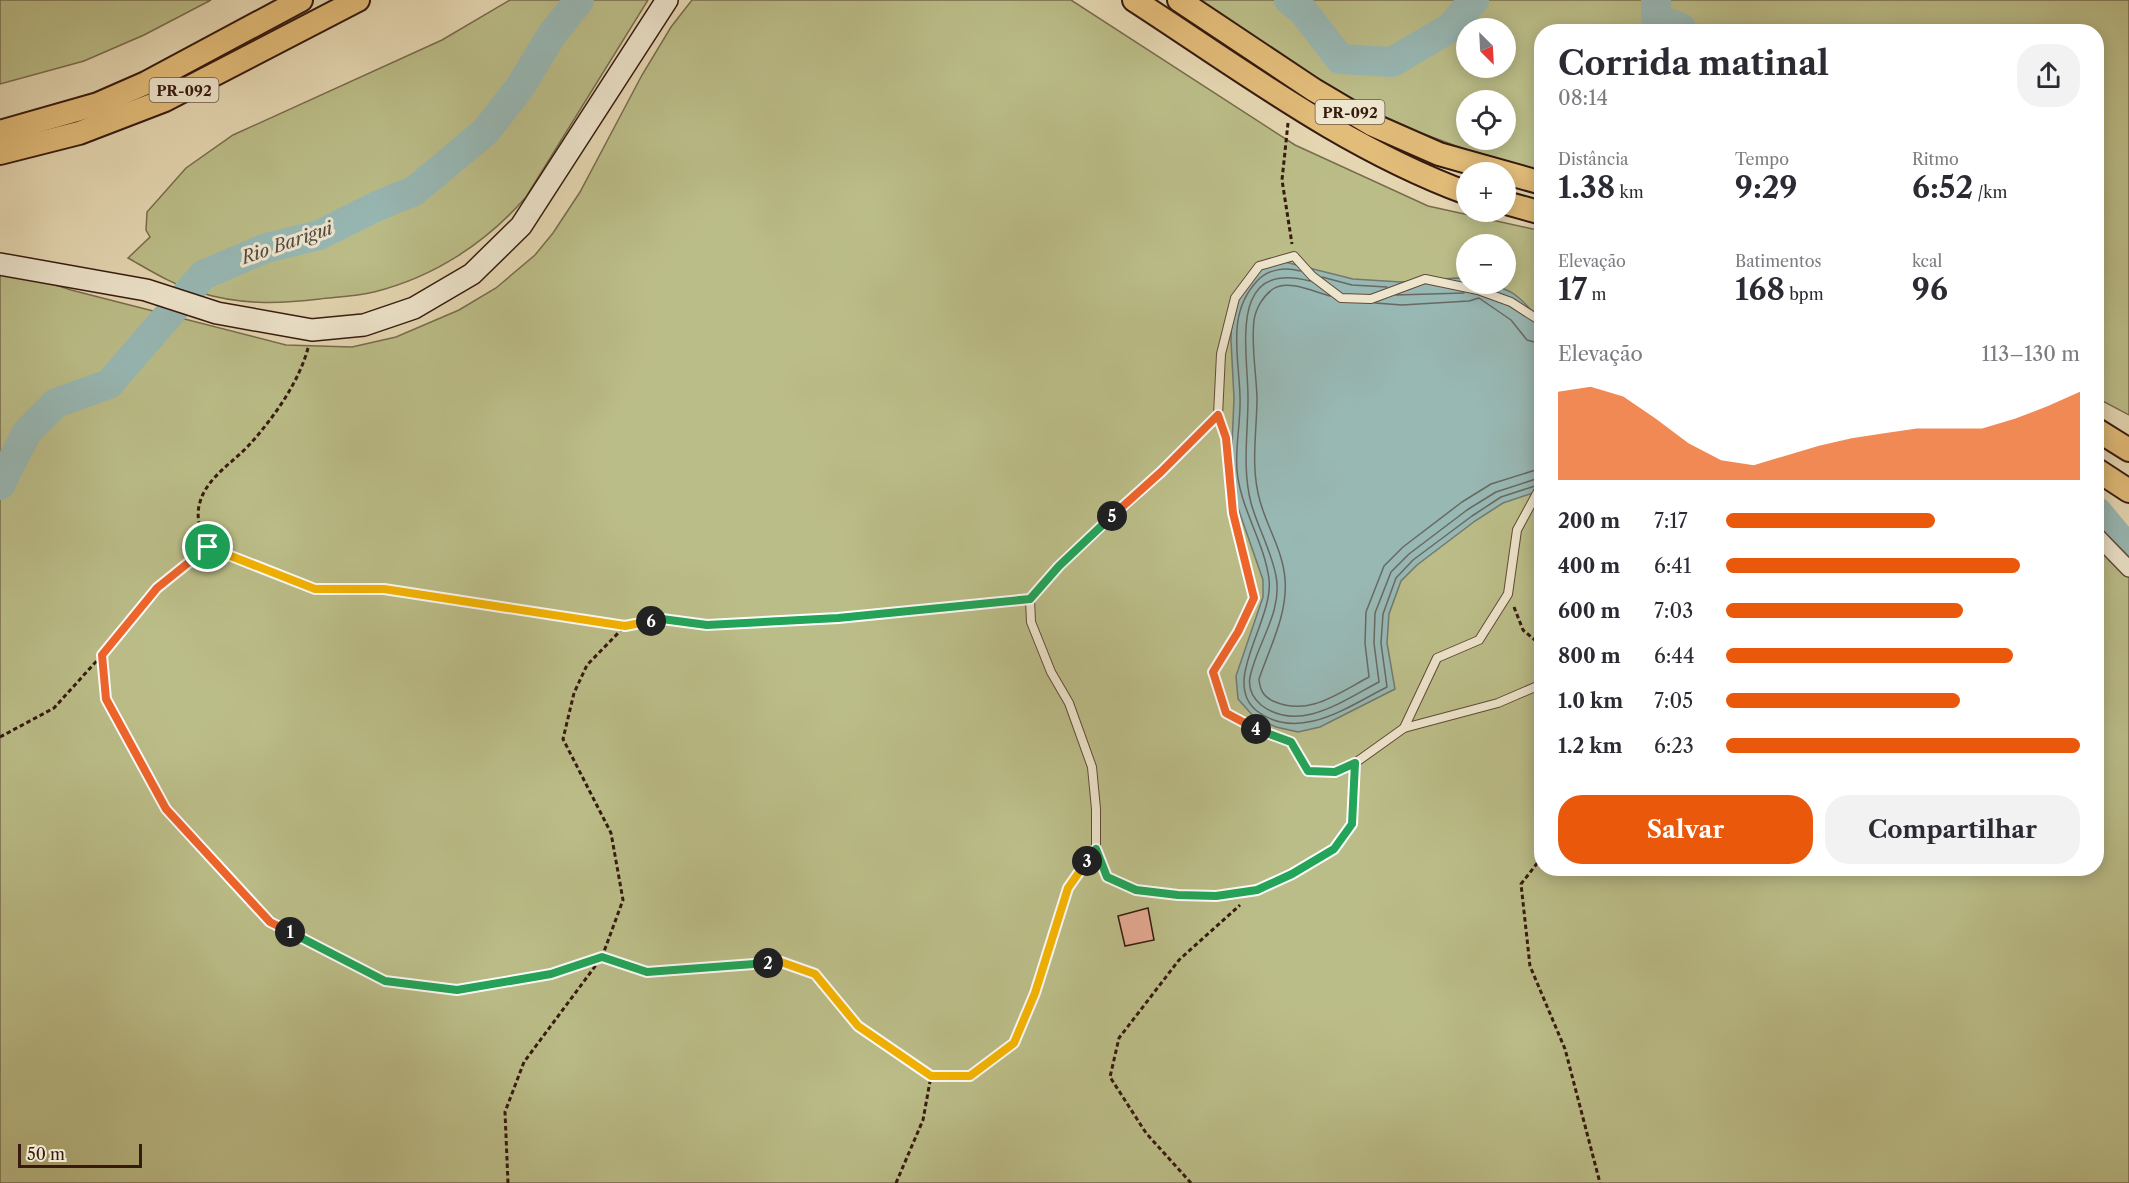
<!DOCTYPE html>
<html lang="pt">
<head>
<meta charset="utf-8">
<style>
  body { margin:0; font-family:"Libre Caslon Text",serif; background:#f2f2f3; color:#2b2b33; height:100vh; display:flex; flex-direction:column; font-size:22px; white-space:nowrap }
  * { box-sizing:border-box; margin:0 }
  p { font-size:20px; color:#7c7c81 }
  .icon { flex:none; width:33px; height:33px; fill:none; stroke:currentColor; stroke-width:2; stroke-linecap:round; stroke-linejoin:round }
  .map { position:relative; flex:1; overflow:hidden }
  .sheet { position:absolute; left:1534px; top:24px; width:570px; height:852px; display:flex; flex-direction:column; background:#fff; border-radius:24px; box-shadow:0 3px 15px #0003 }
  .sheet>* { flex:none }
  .needle { width:39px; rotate:156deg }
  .buttons { position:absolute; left:1456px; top:18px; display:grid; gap:12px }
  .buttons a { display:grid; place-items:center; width:60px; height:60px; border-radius:50%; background:#fff; box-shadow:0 3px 15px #0003; font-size:30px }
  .scale { position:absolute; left:18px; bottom:15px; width:124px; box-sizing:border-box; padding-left:6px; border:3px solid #361a0f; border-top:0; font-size:16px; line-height:21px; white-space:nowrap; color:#361a0f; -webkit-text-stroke:4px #eee5cd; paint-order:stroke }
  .pin { position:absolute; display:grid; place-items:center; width:51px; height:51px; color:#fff; margin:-26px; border:3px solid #fff; border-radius:50%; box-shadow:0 2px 6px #0007 }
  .km { position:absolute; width:30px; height:30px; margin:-15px; border-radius:50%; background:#222; color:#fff; font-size:16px; line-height:30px; text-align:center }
  .round { display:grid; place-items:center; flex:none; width:63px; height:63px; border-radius:24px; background:#f2f2f3 }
  .head { display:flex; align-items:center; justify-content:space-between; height:102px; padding:0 24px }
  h1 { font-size:33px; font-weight:700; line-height:45px }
  .figures { display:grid; grid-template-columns:repeat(3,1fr); gap:9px; height:102px; padding:6px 24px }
  .figures div { display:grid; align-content:center }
  .figures b { font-size:30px; font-weight:700 }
  .figures small { font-size:16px; font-weight:400 }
  .figures p { font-size:16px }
  .chart { height:168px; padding:12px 24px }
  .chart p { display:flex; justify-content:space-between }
  .chart svg { width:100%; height:108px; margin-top:6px; fill:#ea580c; opacity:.7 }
  .cta { display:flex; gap:12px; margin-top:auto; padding:12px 24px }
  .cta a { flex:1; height:69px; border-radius:24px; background:#ea580c; color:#fff; font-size:24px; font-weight:700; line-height:69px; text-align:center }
  .cta a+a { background:#f2f2f3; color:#2b2b33 }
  ul { padding:0 24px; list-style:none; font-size:20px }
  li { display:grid; grid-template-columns:96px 72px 1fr; align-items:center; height:45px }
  li i { height:15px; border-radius:8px; background:#ea580c }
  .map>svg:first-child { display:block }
</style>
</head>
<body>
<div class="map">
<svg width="2129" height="1183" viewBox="0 0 2129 1183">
  <rect width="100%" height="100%" fill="#e5d7b2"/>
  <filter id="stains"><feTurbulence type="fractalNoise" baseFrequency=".00333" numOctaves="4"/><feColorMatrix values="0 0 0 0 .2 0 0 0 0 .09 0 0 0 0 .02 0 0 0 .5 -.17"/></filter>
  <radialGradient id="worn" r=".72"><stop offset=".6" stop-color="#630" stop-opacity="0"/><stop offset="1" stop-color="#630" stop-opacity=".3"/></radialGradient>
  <g fill="#bbbd88" stroke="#786c4c" stroke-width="1.5" fill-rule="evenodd">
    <polygon points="0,0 211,0 144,35 84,61 0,84"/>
    <path d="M510,0H648L526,197C486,243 434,277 374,292C357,296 338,297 320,299C278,304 239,305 198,292C173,285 151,271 128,258L150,237L146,230L147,212L186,168L233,135L442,40Z"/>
    <path d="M692,0H1071L1295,145L1428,206L1542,231V868H2097V519L2129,546V1183H0V274H22L71,290L286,345L352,347L396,337L459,310L496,288L535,255L553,233L580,192L642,75L671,27ZM1467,244H1506V284H1467Z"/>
    <path d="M1199,0H2129V415L2097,398V32H1542V174L1486,157L1329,99L1219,19ZM1467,28H1506V68H1467ZM1467,100H1506V140H1467Z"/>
  </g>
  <path fill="#98b8b4" stroke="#717972" stroke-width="1.5" d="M1285,262L1353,279L1401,282L1456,278L1467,279V284C1507,284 1519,292 1542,325V490L1503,503L1475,521L1417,565L1401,581L1389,614L1387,643L1395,689L1320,727L1298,732L1276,727L1254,717L1238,699L1236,676L1263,597V580L1238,508L1231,470L1234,398L1231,340L1232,313L1241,289L1262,268Z"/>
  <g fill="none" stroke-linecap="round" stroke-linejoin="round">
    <g stroke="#676962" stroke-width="1.5">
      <path d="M1300,271C1285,267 1269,269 1258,280C1226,313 1239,355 1240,397C1241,421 1235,446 1237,470C1240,508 1264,541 1269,579C1274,621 1220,682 1257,711C1299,743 1349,706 1387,687L1381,643L1383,614L1396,578L1413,560L1472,516L1501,497L1535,486"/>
      <polyline points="1322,277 1352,285 1387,287"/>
      <path d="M1310,281C1227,259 1248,349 1248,398C1248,434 1242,468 1251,503C1258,528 1271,550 1276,576C1283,612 1257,643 1250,677C1248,688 1253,698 1261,705C1299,734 1344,700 1379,682L1374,643L1375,613L1391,572L1409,554L1467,510L1496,492L1542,477"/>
      <polyline points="1396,295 1464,293"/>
      <path d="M1330,296C1314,292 1288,279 1273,289C1263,296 1256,308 1254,320C1251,345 1256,371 1257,397C1257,432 1250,466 1260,501C1267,527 1283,551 1285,579C1288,613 1270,647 1259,679C1260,690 1263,696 1273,701C1308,717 1337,694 1369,677L1365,643L1366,612L1384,566L1403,547L1462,502L1491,484L1542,468"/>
      <polyline points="1375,303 1402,305 1469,301 1479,298 1511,320 1527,340 1542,344"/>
    </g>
    <g stroke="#98b8b4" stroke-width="30">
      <polyline points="1289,0 1303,11 1340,59 1392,62 1450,28 1474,0"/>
      <polyline points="1656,0 1656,18 1681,28 1683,32"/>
      <polyline points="0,485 27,432 56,403 109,384 203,275 266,248 319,235 375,207 414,191 449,162 486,131 520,87 551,36 579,0"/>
      <polyline points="2097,512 2129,550"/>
    </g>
  </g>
  <polygon fill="#e4a992" stroke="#361a0f" stroke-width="1.5" points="1148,908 1154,940 1125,946 1118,916"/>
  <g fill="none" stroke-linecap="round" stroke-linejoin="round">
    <g stroke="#624938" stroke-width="10">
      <g id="service">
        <polyline points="1542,322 1511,302 1478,290 1425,279 1371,299 1341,298 1312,276 1294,256 1259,266 1235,298 1221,354 1218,415 1161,473 1059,566 1030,599 1031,622 1051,672 1069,703 1092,767 1096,809 1096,849 1107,877 1136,890 1178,895 1216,896 1257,890 1292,874 1334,849 1352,824 1355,763 1404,728 1498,703 1542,684"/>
        <polyline points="1404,728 1437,658 1479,640 1508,594 1517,530 1542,484"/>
      </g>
    </g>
    <g stroke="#624938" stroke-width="18">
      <polyline id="minor" points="2097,536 2129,569"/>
    </g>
    <g stroke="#361a0f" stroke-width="24">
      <polyline id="secondary" points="0,264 146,290 217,313 312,330 364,325 414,308 472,274 521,226 667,0"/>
    </g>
    <g stroke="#361a0f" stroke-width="26">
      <g id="primary">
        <path d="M1134,0C1242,70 1345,148 1467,193"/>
        <polyline points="1179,0 1314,90 1373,125 1439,154 1542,183"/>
        <polyline points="0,132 98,104 146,83 301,0"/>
        <polyline points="0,153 79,133 165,100 358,0"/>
        <polyline points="1506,203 1542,213"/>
        <polyline points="2097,430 2129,450"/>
        <polyline points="2097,470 2129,491"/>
      </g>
    </g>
    <g stroke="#361a0f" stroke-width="3" stroke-dasharray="4.5 3" stroke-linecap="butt">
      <polyline points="1288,123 1282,180 1292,244"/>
      <path d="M308,348C299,382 274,417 251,443C235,461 207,477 200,502C195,518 201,533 208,547L315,589H384L625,626L662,619L707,625L838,619L1019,600"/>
      <polyline points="1222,427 1230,465 1233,513 1254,598 1238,632 1213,672 1226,713 1256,729 1291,742 1308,771 1335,772 1342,768"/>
      <polyline points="208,547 157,588 102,655 106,699 166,809 270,922 385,981 457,990 551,974 602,957 647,972 781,962 815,974 858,1026 931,1076 970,1076 1014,1043 1035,993 1068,888 1088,860"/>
      <polyline points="1514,607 1523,630 1542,646"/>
      <polyline points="0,737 54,708 102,655"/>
      <polyline points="1542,857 1521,884 1530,966 1565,1049 1600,1183"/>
      <polyline points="508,1183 505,1112 524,1062 602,957 623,900 611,833 563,739 574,693 587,665 625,626"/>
      <polyline points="896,1183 923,1120 931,1076"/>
      <polyline points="1191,1183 1146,1133 1110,1077 1119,1038 1179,960 1240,905"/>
    </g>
    <use href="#service" stroke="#eee5cd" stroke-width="8"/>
    <use href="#minor" stroke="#eee5cd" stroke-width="15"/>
    <use href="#secondary" stroke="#eee5cd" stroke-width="21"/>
    <use href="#primary" stroke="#e2bc79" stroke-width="22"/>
  </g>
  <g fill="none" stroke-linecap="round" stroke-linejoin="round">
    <g stroke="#fff" stroke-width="12">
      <polyline id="split-1" points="208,547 157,588 102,655 106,699 166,809 270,922 290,932"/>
    </g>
    <g stroke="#fff" stroke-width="12">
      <polyline id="split-2" points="290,932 385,981 457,990 551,974 602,957 647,972 768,963"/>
    </g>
    <g stroke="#fff" stroke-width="12">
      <polyline id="split-3" points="768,963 781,962 815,974 858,1026 931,1076 970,1076 1014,1043 1035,993 1068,888 1087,861"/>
    </g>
    <g stroke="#fff" stroke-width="12">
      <polyline id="split-4" points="1087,861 1096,849 1107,877 1136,890 1178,895 1216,896 1257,890 1292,874 1334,849 1352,824 1355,763 1335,772 1308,771 1291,742 1256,729"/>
    </g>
    <g stroke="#fff" stroke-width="12">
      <polyline id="split-5" points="1112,516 1161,472 1218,415 1226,438 1233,513 1254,598 1238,632 1213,672 1226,713 1256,729"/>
    </g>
    <g stroke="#fff" stroke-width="12">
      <polyline id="split-6" points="651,621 662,619 707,625 838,618 1030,599 1059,566 1112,516"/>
    </g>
    <g stroke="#fff" stroke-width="12">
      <polyline id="split-7" points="208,547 315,589 384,589 625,626 651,621"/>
    </g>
    <use href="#split-1" stroke="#f0652b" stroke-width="8"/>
    <use href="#split-2" stroke="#22a559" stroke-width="8"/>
    <use href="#split-3" stroke="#f5b400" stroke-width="8"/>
    <use href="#split-4" stroke="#22a559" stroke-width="8"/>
    <use href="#split-5" stroke="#f0652b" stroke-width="8"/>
    <use href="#split-6" stroke="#22a559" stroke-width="8"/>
    <use href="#split-7" stroke="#f5b400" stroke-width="8"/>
  </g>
  <g text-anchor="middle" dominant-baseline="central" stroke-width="6" stroke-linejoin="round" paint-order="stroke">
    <g fill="#eee5cd" stroke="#6d5748" stroke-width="1.5">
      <rect x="149.5" y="78" width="69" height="24" rx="4.5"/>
      <rect x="1315.5" y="100" width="69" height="24" rx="4.5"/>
    </g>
    <g font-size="15" font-weight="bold" fill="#361a0f">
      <text x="184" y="90">PR-092</text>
      <text x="1350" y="112">PR-092</text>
    </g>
    <g font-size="18" font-style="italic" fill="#534941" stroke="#eee5cd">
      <text transform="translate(287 243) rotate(-19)">Rio Barigui</text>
    </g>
  </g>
  <rect width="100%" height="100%" filter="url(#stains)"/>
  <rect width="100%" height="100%" fill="url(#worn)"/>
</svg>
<div class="buttons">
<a><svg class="needle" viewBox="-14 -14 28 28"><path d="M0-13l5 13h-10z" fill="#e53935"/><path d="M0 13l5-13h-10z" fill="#7c7c81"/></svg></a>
<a><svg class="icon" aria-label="locate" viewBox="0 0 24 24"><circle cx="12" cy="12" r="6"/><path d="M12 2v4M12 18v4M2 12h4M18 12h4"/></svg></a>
<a>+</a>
<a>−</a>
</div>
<div class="scale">50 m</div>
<div class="pin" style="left:208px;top:547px;background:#1e9e55"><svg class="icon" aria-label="arrive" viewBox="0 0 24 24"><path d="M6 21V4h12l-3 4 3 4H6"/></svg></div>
<b class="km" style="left:290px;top:932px">1</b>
<b class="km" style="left:768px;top:963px">2</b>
<b class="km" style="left:1087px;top:861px">3</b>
<b class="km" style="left:1256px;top:729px">4</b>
<b class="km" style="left:1112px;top:516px">5</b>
<b class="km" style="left:651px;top:621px">6</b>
<section class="sheet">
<div class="head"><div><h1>Corrida matinal</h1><p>08:14</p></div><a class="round"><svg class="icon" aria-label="share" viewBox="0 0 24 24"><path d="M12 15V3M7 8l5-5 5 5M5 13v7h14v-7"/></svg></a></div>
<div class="figures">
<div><p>Distância</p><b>1.38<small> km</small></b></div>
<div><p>Tempo</p><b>9:29</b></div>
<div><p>Ritmo</p><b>6:52<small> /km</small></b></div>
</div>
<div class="figures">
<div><p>Elevação</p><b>17<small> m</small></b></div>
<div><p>Batimentos</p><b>168<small> bpm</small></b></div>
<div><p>kcal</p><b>96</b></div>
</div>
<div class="chart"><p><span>Elevação</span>113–130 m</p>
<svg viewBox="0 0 160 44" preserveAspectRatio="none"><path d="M0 44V8L10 6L20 10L30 19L40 29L50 36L60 38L70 34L80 30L90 27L100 25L110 23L120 23L130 23L140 19L150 14L160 8V44z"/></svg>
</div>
<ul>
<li><b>200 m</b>7:17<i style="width:59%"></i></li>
<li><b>400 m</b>6:41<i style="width:83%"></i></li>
<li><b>600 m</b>7:03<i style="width:67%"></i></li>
<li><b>800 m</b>6:44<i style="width:81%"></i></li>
<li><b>1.0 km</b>7:05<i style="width:66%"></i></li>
<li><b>1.2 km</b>6:23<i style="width:100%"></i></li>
</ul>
<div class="cta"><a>Salvar</a><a>Compartilhar</a></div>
</section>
</div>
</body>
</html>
